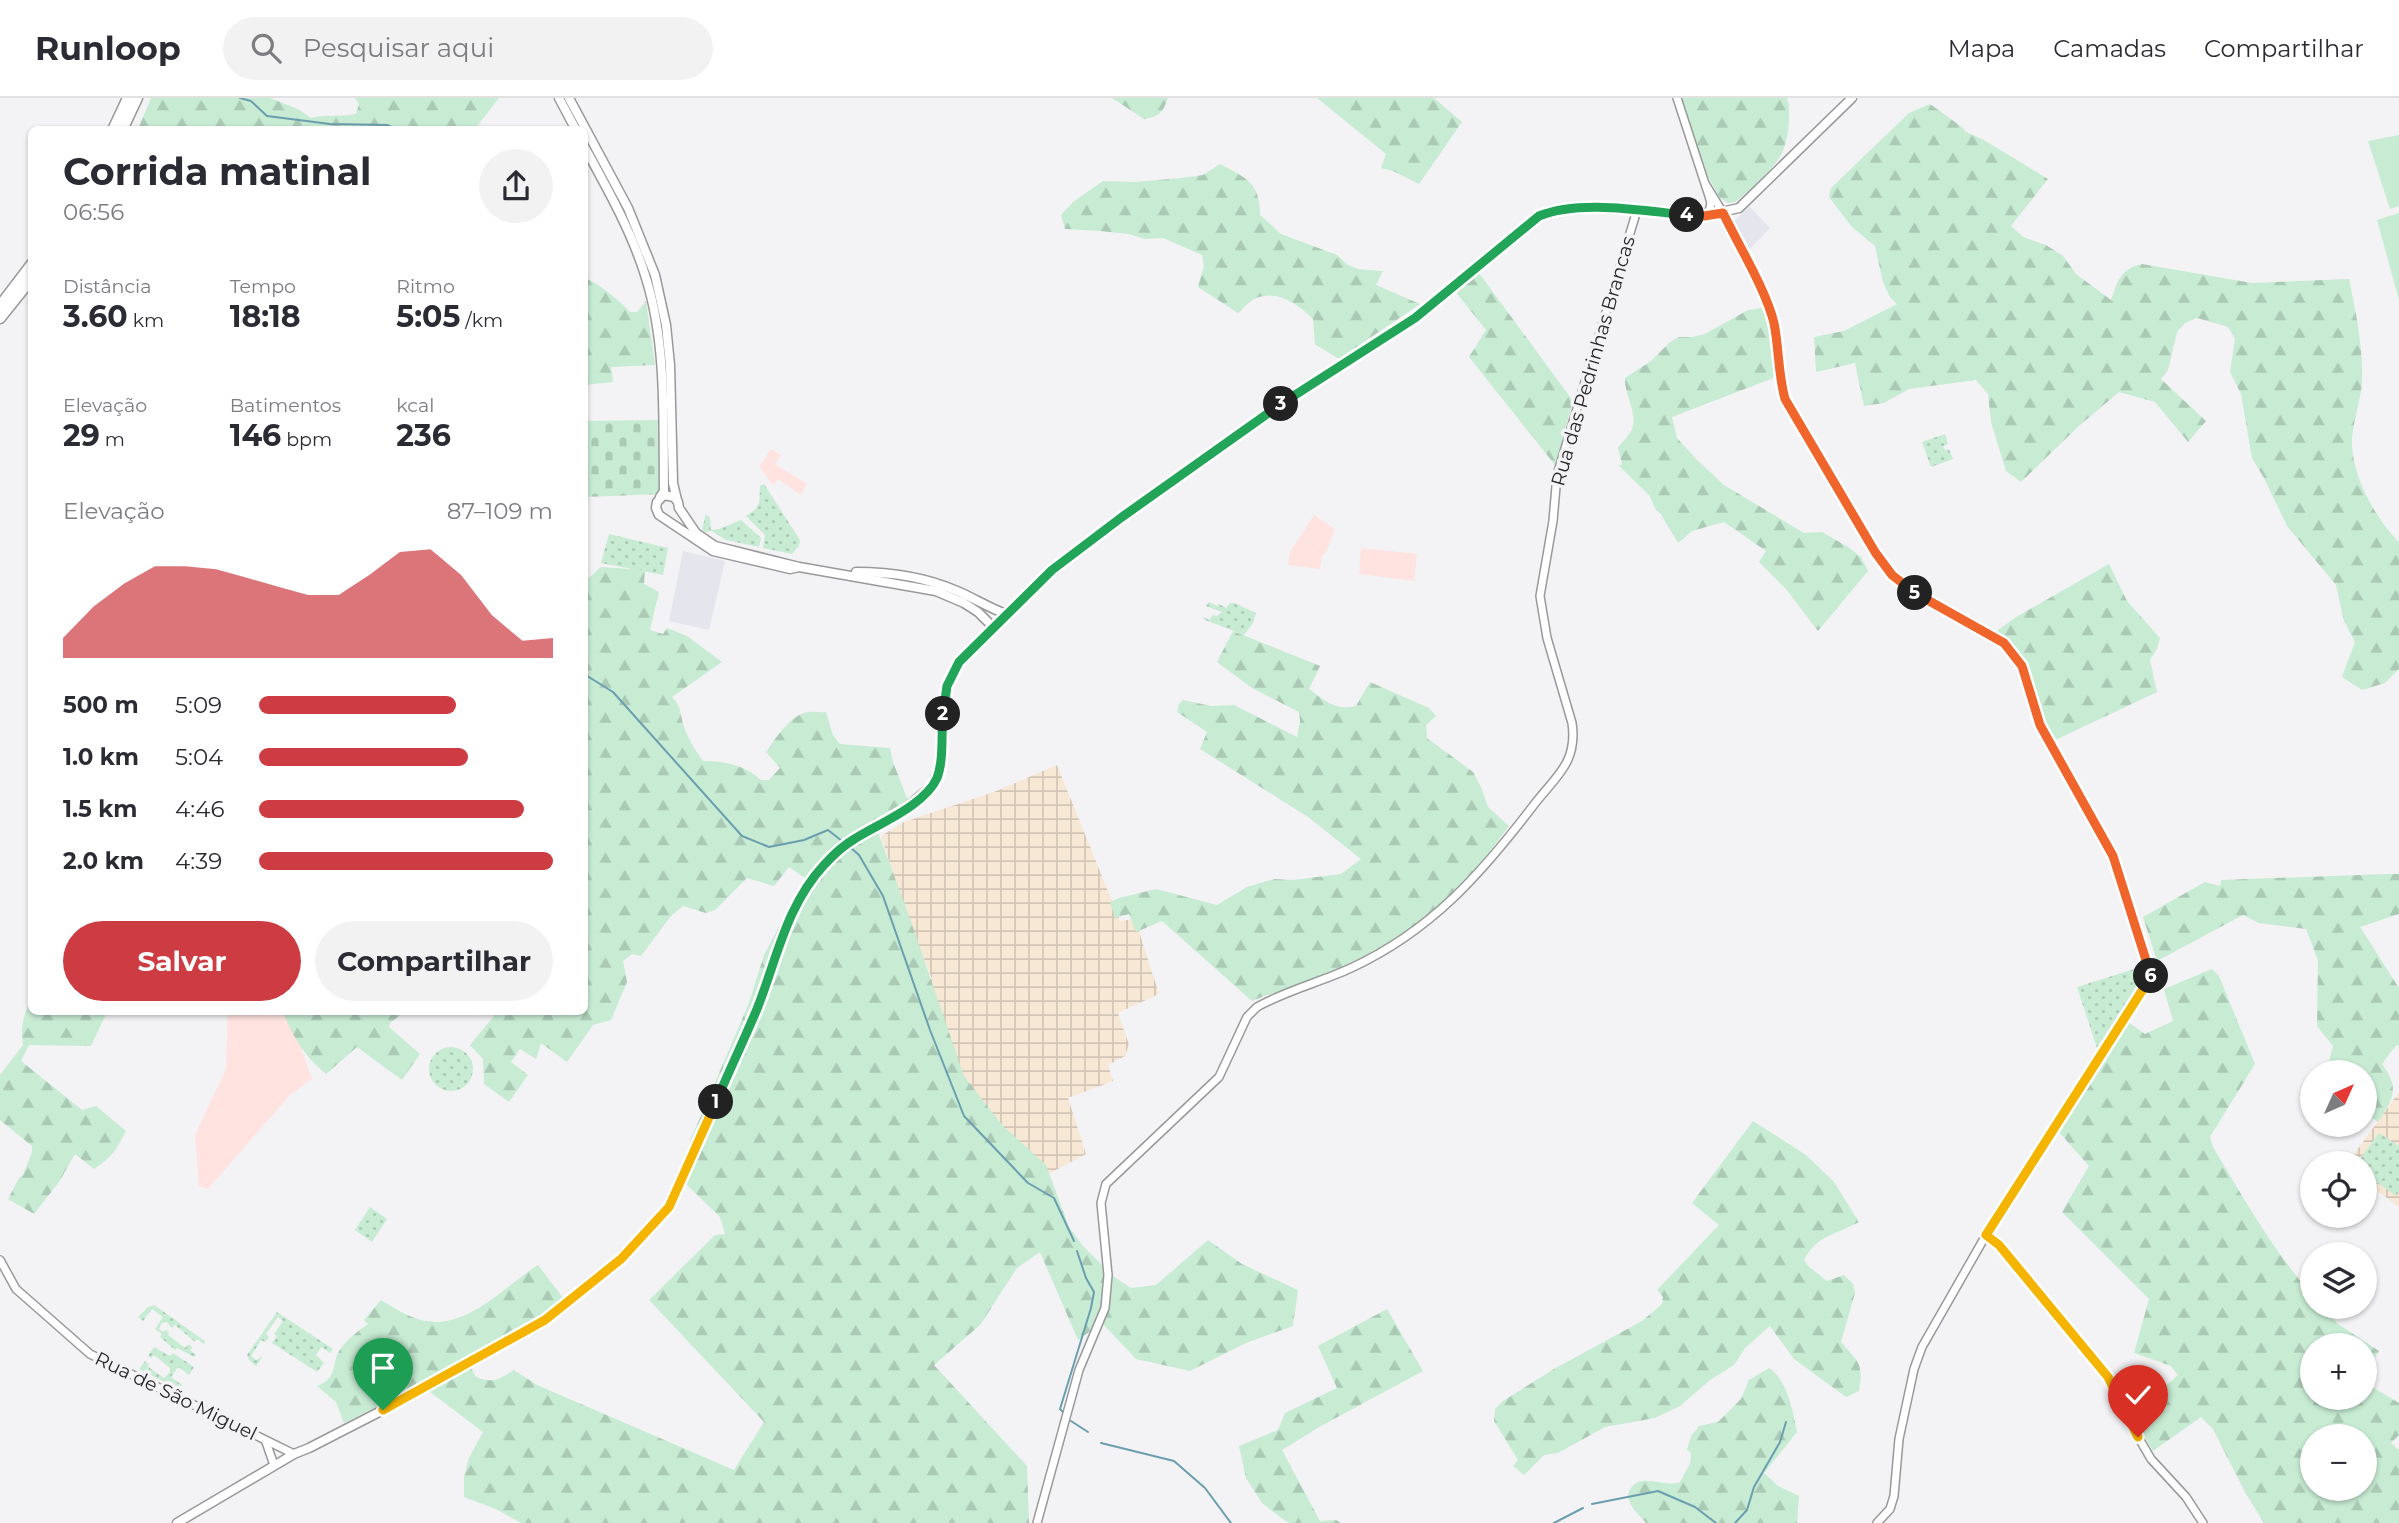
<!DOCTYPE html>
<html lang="pt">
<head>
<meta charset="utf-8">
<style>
  body { margin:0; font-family:Montserrat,sans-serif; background:#f2f2f3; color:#2b2b33; height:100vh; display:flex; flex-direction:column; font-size:26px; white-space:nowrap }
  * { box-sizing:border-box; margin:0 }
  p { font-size:23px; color:#7c7c81 }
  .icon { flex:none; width:38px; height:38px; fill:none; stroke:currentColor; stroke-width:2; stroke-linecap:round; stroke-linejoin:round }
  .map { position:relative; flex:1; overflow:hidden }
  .panel { position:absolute; left:28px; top:28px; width:560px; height:889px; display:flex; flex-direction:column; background:#fff; border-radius:10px; box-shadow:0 2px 5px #0004 }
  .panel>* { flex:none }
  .needle { width:46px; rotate:45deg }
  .buttons { position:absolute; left:2300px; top:962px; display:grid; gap:14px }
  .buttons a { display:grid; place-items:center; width:77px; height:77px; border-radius:50%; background:#fff; box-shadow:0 2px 5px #0004; font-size:35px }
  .pin { position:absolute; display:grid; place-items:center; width:60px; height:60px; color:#fff; margin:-72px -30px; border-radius:50% 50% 50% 0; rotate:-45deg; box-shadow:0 0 7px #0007 }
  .pin .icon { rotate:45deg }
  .km { position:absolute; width:35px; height:35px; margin:-18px; border-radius:50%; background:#222; color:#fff; font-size:19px; line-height:35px; text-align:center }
  .round { display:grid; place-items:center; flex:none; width:74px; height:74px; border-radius:37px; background:#f2f2f3 }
  .head { display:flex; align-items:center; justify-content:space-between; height:119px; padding:0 35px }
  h1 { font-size:38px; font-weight:700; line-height:52px }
  .stats { display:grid; grid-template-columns:repeat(3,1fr); gap:10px; height:119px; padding:7px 35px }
  .stats div { display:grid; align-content:center }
  .stats b { font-size:30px; font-weight:700 }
  .stats small { font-size:19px; font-weight:400 }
  .stats p { font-size:19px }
  .chart { height:196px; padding:14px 35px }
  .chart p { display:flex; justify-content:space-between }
  .chart svg { width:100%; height:126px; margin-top:7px; fill:#cc3c42; opacity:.7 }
  .action { display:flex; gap:14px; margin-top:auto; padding:14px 35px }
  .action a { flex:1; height:80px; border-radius:42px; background:#cc3c42; color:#fff; font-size:28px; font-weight:700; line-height:80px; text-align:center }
  .action a+a { background:#f2f2f3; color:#2b2b33 }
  ul { padding:0 35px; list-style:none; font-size:23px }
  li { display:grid; grid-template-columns:112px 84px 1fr; align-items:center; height:52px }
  li i { height:18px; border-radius:9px; background:#cc3c42 }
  header { display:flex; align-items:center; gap:42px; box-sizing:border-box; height:98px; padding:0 35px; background:#fff; border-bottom:2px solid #e1e1e2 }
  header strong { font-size:33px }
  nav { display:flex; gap:38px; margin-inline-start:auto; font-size:24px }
  .search { width:490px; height:63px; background:#f2f2f3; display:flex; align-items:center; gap:18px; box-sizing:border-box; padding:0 24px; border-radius:38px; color:#7c7c81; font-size:26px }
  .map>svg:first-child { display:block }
</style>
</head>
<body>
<header>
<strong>Runloop</strong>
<div class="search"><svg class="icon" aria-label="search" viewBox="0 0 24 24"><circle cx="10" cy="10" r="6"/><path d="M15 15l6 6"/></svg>Pesquisar aqui</div>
<nav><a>Mapa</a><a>Camadas</a><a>Compartilhar</a></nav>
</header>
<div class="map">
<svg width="2399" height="1425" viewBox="0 0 2399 1425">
  <defs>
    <pattern id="industrial-grid" width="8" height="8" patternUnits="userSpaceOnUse" patternTransform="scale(1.75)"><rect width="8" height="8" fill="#f7e7d5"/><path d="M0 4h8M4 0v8" fill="none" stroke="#d4c6b7"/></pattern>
    <pattern id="green-dots" width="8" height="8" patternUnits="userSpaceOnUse" patternTransform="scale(1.75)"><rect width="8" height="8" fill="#c7ebd3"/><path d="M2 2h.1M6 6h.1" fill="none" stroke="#abcab5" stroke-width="1.8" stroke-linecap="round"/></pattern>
    <pattern id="forest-firs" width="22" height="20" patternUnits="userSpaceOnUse" patternTransform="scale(1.75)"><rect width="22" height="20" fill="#c7ebd3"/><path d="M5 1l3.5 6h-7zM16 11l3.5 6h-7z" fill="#abcab5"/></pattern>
    <pattern id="cemetery-stones" width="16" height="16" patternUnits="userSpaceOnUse" patternTransform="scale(1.75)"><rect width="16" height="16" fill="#c7ebd3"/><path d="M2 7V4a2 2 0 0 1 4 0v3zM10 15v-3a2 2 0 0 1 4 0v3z" fill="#abcab5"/></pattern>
  </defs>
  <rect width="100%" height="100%" fill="#f3f3f5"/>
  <g fill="#e5e5ed">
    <polygon points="1749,108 1770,130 1748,153 1733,125"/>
    <polygon points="683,453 725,463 709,532 669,523"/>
  </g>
  <g fill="url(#industrial-grid)">
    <polygon points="1057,667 1120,823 1135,821 1159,896 1118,915 1129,947 1125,958 1108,967 1113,983 1068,1000 1086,1056 1039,1081 971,1003 919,886 932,881 907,818 881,738 904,724 994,694"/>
    <polygon points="2399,994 2399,1109 2364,1083 2364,1066 2347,1066"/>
  </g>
  <g fill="#fee3e0">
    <polygon points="771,351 781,357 775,366 807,386 801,397 778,381 773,387 761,371 760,368"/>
    <polygon points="1314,417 1335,431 1325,457 1322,457 1320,471 1288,467 1290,454"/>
    <polygon points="1361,450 1417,456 1414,483 1359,476"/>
    <polygon points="228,914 268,914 269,918 288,914 312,981 289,998 208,1091 199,1088 195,1037 226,971"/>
  </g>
  <g fill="url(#green-dots)">
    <polygon points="1945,336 1948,346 1943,348 1945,352 1949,351 1953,361 1931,369 1922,344"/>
    <path d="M764,386L800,442L799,448L792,456L763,450L765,437L746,418C762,407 759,408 760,388Z"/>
    <polygon points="706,416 710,420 711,432 719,431 741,422 761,440 759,449 726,442 712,433 705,434 702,431"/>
    <polygon points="609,436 668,450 663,477 601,465"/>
    <polygon points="1209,504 1217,508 1219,506 1226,510 1230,505 1234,505 1256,515 1253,525 1244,537 1203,521 1204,519 1209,522 1213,517 1217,518 1222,514 1206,508"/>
    <polygon points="2141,869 2143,878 2097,950 2077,889"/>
    <circle cx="451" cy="971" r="22"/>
    <polygon points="2379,1035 2399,1048 2399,1094 2396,1098 2364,1075 2364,1066 2356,1066"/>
    <polygon points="370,1109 387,1121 372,1144 355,1132"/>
    <polygon points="154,1207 205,1243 204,1246 197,1241 195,1244 175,1227 172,1230 167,1224 162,1225 159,1231 163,1234 165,1232 169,1234 168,1237 185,1250 189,1246 192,1249 190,1252 196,1257 194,1259 177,1250 175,1252 160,1239 162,1236 155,1231 163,1219 152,1211 143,1223 138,1219 148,1209"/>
    <polygon points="277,1214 333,1251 330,1255 321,1249 316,1257 324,1265 317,1274 272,1245 277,1238 274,1236 283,1223 278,1219 266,1236 269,1239 265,1244 261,1242 251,1258 256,1262 263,1258 256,1268 249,1262 247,1257"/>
    <polygon points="154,1249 170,1258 173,1255 194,1269 189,1277 178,1269 171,1279 182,1287 179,1291 139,1271 145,1263 149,1266 147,1268 164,1280 170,1274 170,1270 154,1257 151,1260 148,1258"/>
  </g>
  <g fill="url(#forest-firs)" fill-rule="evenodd">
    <path d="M151,0H270L298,11L311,20C326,16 341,19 356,16L359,6L355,0H499L475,31L231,32L225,28H215L213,32L138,31Z"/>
    <path d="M1112,0H1168C1163,14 1159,19 1144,21Z"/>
    <polygon points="1317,0 1434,0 1462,24 1419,86 1393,73 1381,70 1386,56"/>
    <path d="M1681,0H1787C1792,14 1788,48 1779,60C1773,71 1745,97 1735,104L1728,105L1720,100L1695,55L1684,21Z"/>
    <path d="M1930,6L1962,29L1966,34L1984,42L2048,81L2011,128L2023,139L2046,147L2063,158L2076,176L2111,202C2118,183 2120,171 2142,166L2252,185L2349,181C2356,215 2363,248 2362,283C2361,305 2351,327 2352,348C2354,382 2376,421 2399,444V571L2385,585L2362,592L2342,579L2355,544L2344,523L2336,487L2287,428L2264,380L2252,360L2241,296L2230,274L2235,241L2228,229L2197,220L2185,225L2177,234L2168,272L2161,281L2206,323L2188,344L2155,304L2119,294L2080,327L2021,384L2006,373L1991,324L1988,296L1976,282L1909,291L1884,305L1864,308L1855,265L1816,274L1814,239L1844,233L1897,206L1890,199L1883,184L1875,148L1851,128L1829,99L1831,90L1909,15Z"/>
    <path d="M1220,66C1246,80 1260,84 1260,117L1281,136L1337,157L1348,167L1358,171L1383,173L1376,187L1420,206L1339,261L1315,246L1313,221C1299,207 1278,191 1256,200C1249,203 1244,210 1238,215L1198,189L1204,168L1202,157L1163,140L1145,141L1129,136L1100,133L1065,131L1061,117L1073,104L1103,83L1136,84L1181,80L1203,77Z"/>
    <polygon points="1479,175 1573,303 1555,367 1469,259 1486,232 1455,193"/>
    <path d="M585,180C597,184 621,204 630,214H637L646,203L655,267L611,269L613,284L585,287Z"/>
    <path d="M1762,210L1772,243L1776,279L1672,319L1677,340L1697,362L1724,387L1804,435L1822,434L1848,449L1861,459L1868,473L1818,533L1786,491L1759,464L1766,453L1724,424L1692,433L1678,445L1661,416L1656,412L1649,397L1619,368L1622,366L1618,350C1622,344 1629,338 1632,331C1638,314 1624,297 1625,280L1651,263L1670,244L1679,239H1692L1705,236L1748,212Z"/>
    <polygon points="2109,466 2127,503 2160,540 2157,551 2150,562 2157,594 2051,644 2015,559 1987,540 2016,519"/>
    <path d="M601,469L645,472L644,486L659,494L650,532L663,536L667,530L687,538L722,564L672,599C681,608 680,614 683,626C687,639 695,652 703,663C724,663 745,667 761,682H769L780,670L766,654C776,640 790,617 808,614C814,613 820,615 826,614L833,637L840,646L890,650L893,664L910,708L876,729L907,812L964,978L1002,1027L1046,1067L1069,1129L1083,1148L1113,1178L1131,1190L1156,1187L1208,1142L1242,1166L1298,1192L1293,1228L1246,1245L1190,1273L1136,1261L1102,1225L1078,1242L1040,1154L1017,1170L980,1227L934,1267L1027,1368L1029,1425H521L496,1411L464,1399V1378L469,1360L483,1334L421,1287L344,1325L336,1304L317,1288C340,1279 330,1265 341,1250C348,1241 359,1232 368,1226L364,1222L381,1202C391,1208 400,1214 410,1218C460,1241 500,1191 538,1167L563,1200L533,1226L466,1260L476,1279C494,1286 499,1281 514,1272L537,1287L734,1372L764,1324L649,1202L715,1137L725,1136L720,1119L686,1086L701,1049L690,1043L749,905L764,857L805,780L789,769L774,788L747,780L715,812L706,815L683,808L671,818L641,858L632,856L623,863L627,884L611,922L593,927L567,964L541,945L536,961L520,951L511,964L528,977L509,1004L484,986L483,961L470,947L494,918L490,914H584V484Z"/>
    <path d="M1233,533L1320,568L1309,591C1325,603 1335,613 1356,608L1370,584L1429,610L1436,618L1426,627L1427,640L1473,674L1481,689L1488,709L1509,728L1468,782L1424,825L1369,856L1299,889L1267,897L1252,903L1162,823L1136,834L1129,816L1115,820L1110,804L1119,800L1156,791L1217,807L1247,789L1274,781L1293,782L1341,776L1361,761L1308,719L1200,651L1207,634L1177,614L1179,606L1183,602L1211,608L1234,607L1297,639L1300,623L1299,614L1252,590L1217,564Z"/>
    <path d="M2386,776H2399V816L2360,829L2399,890V948L2396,947L2382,966C2399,989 2395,999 2378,1024L2364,1014V975H2330L2329,963L2333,948L2317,928L2318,862L2306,831L2259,825L2243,817L2157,863L2143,819L2205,784L2220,788L2221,782Z"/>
    <path d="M2212,871L2219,878L2255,966L2210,1039L2213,1049C2243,1100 2273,1152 2312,1197V1209H2322L2338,1226L2379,1253L2364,1275V1248H2312V1300H2364V1284L2399,1305V1337L2391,1345L2399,1352V1425H2264L2246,1396L2213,1331L2201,1319L2153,1353L2132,1318L2178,1277L2171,1268L2134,1255L2149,1201L2062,1114L2089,1068L2058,1033L2062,1018L2124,921L2145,936L2173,923L2164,891ZM2312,1339H2364V1391H2312Z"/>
    <path d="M31,900L32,914H107L91,948L29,947L21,963L82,1012L96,1008L126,1033C115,1054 114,1057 94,1071L75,1056L59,1084L34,1116L8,1101L19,1080L23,1077L32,1054V1048L0,1022V977L23,947C20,928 24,917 31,900Z"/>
    <path d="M283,914H404L390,925L389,929L420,956L402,982L357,949L326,976C304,958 293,939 283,914Z"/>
    <path d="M1753,1023L1806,1057L1834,1084L1859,1124C1835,1137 1817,1137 1804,1162L1808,1168L1827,1183L1844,1177L1853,1186L1855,1195L1841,1244C1858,1264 1864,1265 1859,1293L1846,1299L1794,1261L1770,1228L1745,1250L1734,1267L1710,1282L1680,1308L1655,1320L1605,1329L1558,1355L1544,1357L1524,1377L1513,1368L1518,1362L1494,1323L1495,1311L1503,1303L1554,1271L1642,1223L1662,1206L1663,1199L1657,1192L1719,1127L1692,1105Z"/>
    <polygon points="1387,1211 1423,1273 1321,1328 1282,1352 1320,1423 1336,1422 1341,1425 1289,1425 1284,1422 1262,1405 1246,1380 1239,1348 1278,1332 1285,1315 1337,1290 1318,1248"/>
    <path d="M1769,1270C1787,1281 1793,1314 1797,1334L1764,1375L1778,1388L1799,1398L1797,1425H1646C1638,1416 1622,1403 1631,1390C1642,1374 1665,1390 1680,1384L1690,1366L1691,1355L1687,1352L1691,1338L1699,1328L1718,1324L1741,1301L1749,1282Z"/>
  </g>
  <polygon fill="url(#cemetery-stones)" points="658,322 661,396 585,399 584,323"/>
  <g fill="#c7ebd3">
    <polygon points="2399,37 2399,108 2390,111 2368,43"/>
    <polygon points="2399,115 2399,202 2377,122"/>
  </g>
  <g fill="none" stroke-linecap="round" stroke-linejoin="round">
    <g stroke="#6b9eae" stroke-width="2">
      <polyline points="240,0 251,3 267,18 330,26 387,27 399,32"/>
      <polyline points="584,576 613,594 742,738 769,749 804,742 828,732 842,743"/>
      <polyline points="851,750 859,757 883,798 930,932 964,1018 1028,1085 1054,1100 1074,1143"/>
      <polyline points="1063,1314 1060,1311 1091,1210 1094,1194 1086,1180 1077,1153"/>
      <polyline points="1071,1323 1088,1334"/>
      <polyline points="1101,1345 1174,1363 1205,1390 1231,1425"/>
      <polyline points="1592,1406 1658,1393 1695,1409 1716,1425"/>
      <polyline points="1554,1425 1583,1410"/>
      <polyline points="1735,1425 1747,1412 1754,1389 1780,1344 1786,1324"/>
    </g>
    <g stroke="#99999a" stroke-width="10">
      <g id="tertiary">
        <polyline points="1677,0 1709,98 1711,105 1708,118"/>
        <polyline points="1706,87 1723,115 1770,212 1775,233 1781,285 1785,301 1875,454 1892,477 1903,486 1922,500 2004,545 2022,568 2040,627 2113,758 2153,885 2145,888 1986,1137 1922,1249 1914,1271 1899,1341 1894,1398 1890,1411 1877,1425"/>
        <polyline points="1986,1137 1999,1147 2108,1279 2126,1318 2151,1361 2186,1399 2203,1425"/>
        <polyline points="0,1162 16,1191 90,1256 294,1356"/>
        <polyline points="266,1344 274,1367"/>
        <path d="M1037,1425L1079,1272L1105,1210L1108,1177L1101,1105L1106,1086L1219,979L1247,919L1257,909C1287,892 1321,884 1351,870C1431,833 1481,776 1533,708C1555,679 1578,665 1572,625L1547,540L1540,498L1553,423L1557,377L1637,112"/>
      </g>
    </g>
    <g stroke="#99999a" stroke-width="11">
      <g id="secondary">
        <polyline points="559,0 576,32"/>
        <polyline points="569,0 628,110 655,177 666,227 670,267 673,385 677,402"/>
        <path d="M584,48C607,90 632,134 646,180C667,247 663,323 664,393L660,399"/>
        <polyline points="799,469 790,471 713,453 659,417 656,410 657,404 664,397 674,399 678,404 679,410 696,435 715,448 799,469 936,493 964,505 978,514 993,529"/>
        <path d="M856,474C891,474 925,479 957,493C974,500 989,510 1006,516"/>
        <polyline points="177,1425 294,1356 309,1350 383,1312 546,1222 622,1161 669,1109 757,910 783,833 799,802 821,770 834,757 854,741 901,714 932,688 940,668 943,607 947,588 959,564 986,536 1048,477 1082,449 1237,336 1415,220 1539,118 1551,113 1589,110 1637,112 1704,118 1739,110 1852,0"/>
      </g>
    </g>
    <g stroke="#99999a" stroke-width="13">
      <g id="motorway">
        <polyline points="113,32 128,0"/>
        <polyline points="122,32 137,0"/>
        <polyline points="0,208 32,166"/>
        <polyline points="0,220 32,180"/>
      </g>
    </g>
    <use href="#tertiary" stroke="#fff" stroke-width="7"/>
    <use href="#secondary" stroke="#fff" stroke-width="8"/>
    <use href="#motorway" stroke="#fff" stroke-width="10"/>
  </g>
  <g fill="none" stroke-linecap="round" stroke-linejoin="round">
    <g stroke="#fff" stroke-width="14">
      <polyline id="split-1" points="383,1312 545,1222 621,1161 669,1109 716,1004"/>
    </g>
    <g stroke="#fff" stroke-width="14">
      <path id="split-2" d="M716,1004C729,973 744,942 757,911C777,861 786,808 824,767C833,757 844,747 856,740C880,725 925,707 937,680C944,662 941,636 943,616"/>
    </g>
    <g stroke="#fff" stroke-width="14">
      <polyline id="split-3" points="943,616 947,588 959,564 1052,472 1122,419 1281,306"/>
    </g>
    <g stroke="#fff" stroke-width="14">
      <path id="split-4" d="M1281,306L1415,220L1539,118C1580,101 1644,113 1687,117"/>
    </g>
    <g stroke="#fff" stroke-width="14">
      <path id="split-5" d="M1687,117L1704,118L1723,115C1738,146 1766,192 1774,225C1779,250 1778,276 1785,301L1875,454L1892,477L1915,495"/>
    </g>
    <g stroke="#fff" stroke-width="14">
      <polyline id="split-6" points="1915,495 2004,545 2022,568 2040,627 2113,758 2151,878"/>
    </g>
    <g stroke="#fff" stroke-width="14">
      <polyline id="split-7" points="2089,1256 1999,1147 1986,1137 2145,888 2153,885 2151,878"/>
    </g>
    <g stroke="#fff" stroke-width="14">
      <polyline id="split-8" points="2089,1256 2108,1279 2138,1339"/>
    </g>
    <use href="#split-1" stroke="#f5b400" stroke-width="9"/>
    <use href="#split-2" stroke="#22a559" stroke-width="9"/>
    <use href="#split-3" stroke="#22a559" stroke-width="9"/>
    <use href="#split-4" stroke="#22a559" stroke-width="9"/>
    <use href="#split-5" stroke="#f0652b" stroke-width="9"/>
    <use href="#split-6" stroke="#f0652b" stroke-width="9"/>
    <use href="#split-7" stroke="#f5b400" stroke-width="9"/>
    <use href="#split-8" stroke="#f5b400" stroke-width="9"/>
  </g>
  <g text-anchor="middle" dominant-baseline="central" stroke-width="7" stroke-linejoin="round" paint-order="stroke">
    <g font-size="19" fill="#272728" stroke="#f3f3f5">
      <text transform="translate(1593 263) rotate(-74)">Rua das Pedrinhas Brancas</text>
      <text transform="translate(176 1298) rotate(26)">Rua de São Miguel</text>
    </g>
  </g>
</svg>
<div class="buttons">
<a><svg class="needle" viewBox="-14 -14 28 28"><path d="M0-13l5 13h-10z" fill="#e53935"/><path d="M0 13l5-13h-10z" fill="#7c7c81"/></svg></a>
<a><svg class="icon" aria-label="locate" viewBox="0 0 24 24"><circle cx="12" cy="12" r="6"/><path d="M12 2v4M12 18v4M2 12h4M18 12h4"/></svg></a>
<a><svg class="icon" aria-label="layers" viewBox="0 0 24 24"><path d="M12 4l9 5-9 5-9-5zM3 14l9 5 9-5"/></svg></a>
<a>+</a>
<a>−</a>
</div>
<div class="pin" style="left:383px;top:1312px;background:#1e9e55"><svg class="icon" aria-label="arrive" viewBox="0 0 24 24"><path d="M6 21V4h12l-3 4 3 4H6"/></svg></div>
<div class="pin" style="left:2138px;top:1339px;background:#d93025"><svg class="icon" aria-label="check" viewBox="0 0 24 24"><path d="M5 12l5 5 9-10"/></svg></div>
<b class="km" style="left:716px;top:1004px">1</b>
<b class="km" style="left:943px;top:616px">2</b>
<b class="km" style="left:1281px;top:306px">3</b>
<b class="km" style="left:1687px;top:117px">4</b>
<b class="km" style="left:1915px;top:495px">5</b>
<b class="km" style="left:2151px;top:878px">6</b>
<section class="panel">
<div class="head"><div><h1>Corrida matinal</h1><p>06:56</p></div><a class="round"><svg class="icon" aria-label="share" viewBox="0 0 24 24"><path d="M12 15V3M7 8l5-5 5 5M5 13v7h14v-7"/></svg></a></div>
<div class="stats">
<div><p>Distância</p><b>3.60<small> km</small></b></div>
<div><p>Tempo</p><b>18:18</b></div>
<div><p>Ritmo</p><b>5:05<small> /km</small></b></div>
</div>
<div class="stats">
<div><p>Elevação</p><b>29<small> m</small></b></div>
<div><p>Batimentos</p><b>146<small> bpm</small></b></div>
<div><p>kcal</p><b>236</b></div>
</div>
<div class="chart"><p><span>Elevação</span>87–109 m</p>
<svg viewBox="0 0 160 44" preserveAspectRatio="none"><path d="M0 44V37L10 26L20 18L30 12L40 12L50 13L60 16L70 19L80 22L90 22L100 15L110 7L120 6L130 15L140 29L150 38L160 37V44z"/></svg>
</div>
<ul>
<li><b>500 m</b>5:09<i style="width:67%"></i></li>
<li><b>1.0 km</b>5:04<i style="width:71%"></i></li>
<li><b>1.5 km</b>4:46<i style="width:90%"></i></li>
<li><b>2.0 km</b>4:39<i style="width:100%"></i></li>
</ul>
<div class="action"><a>Salvar</a><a>Compartilhar</a></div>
</section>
</div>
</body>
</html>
